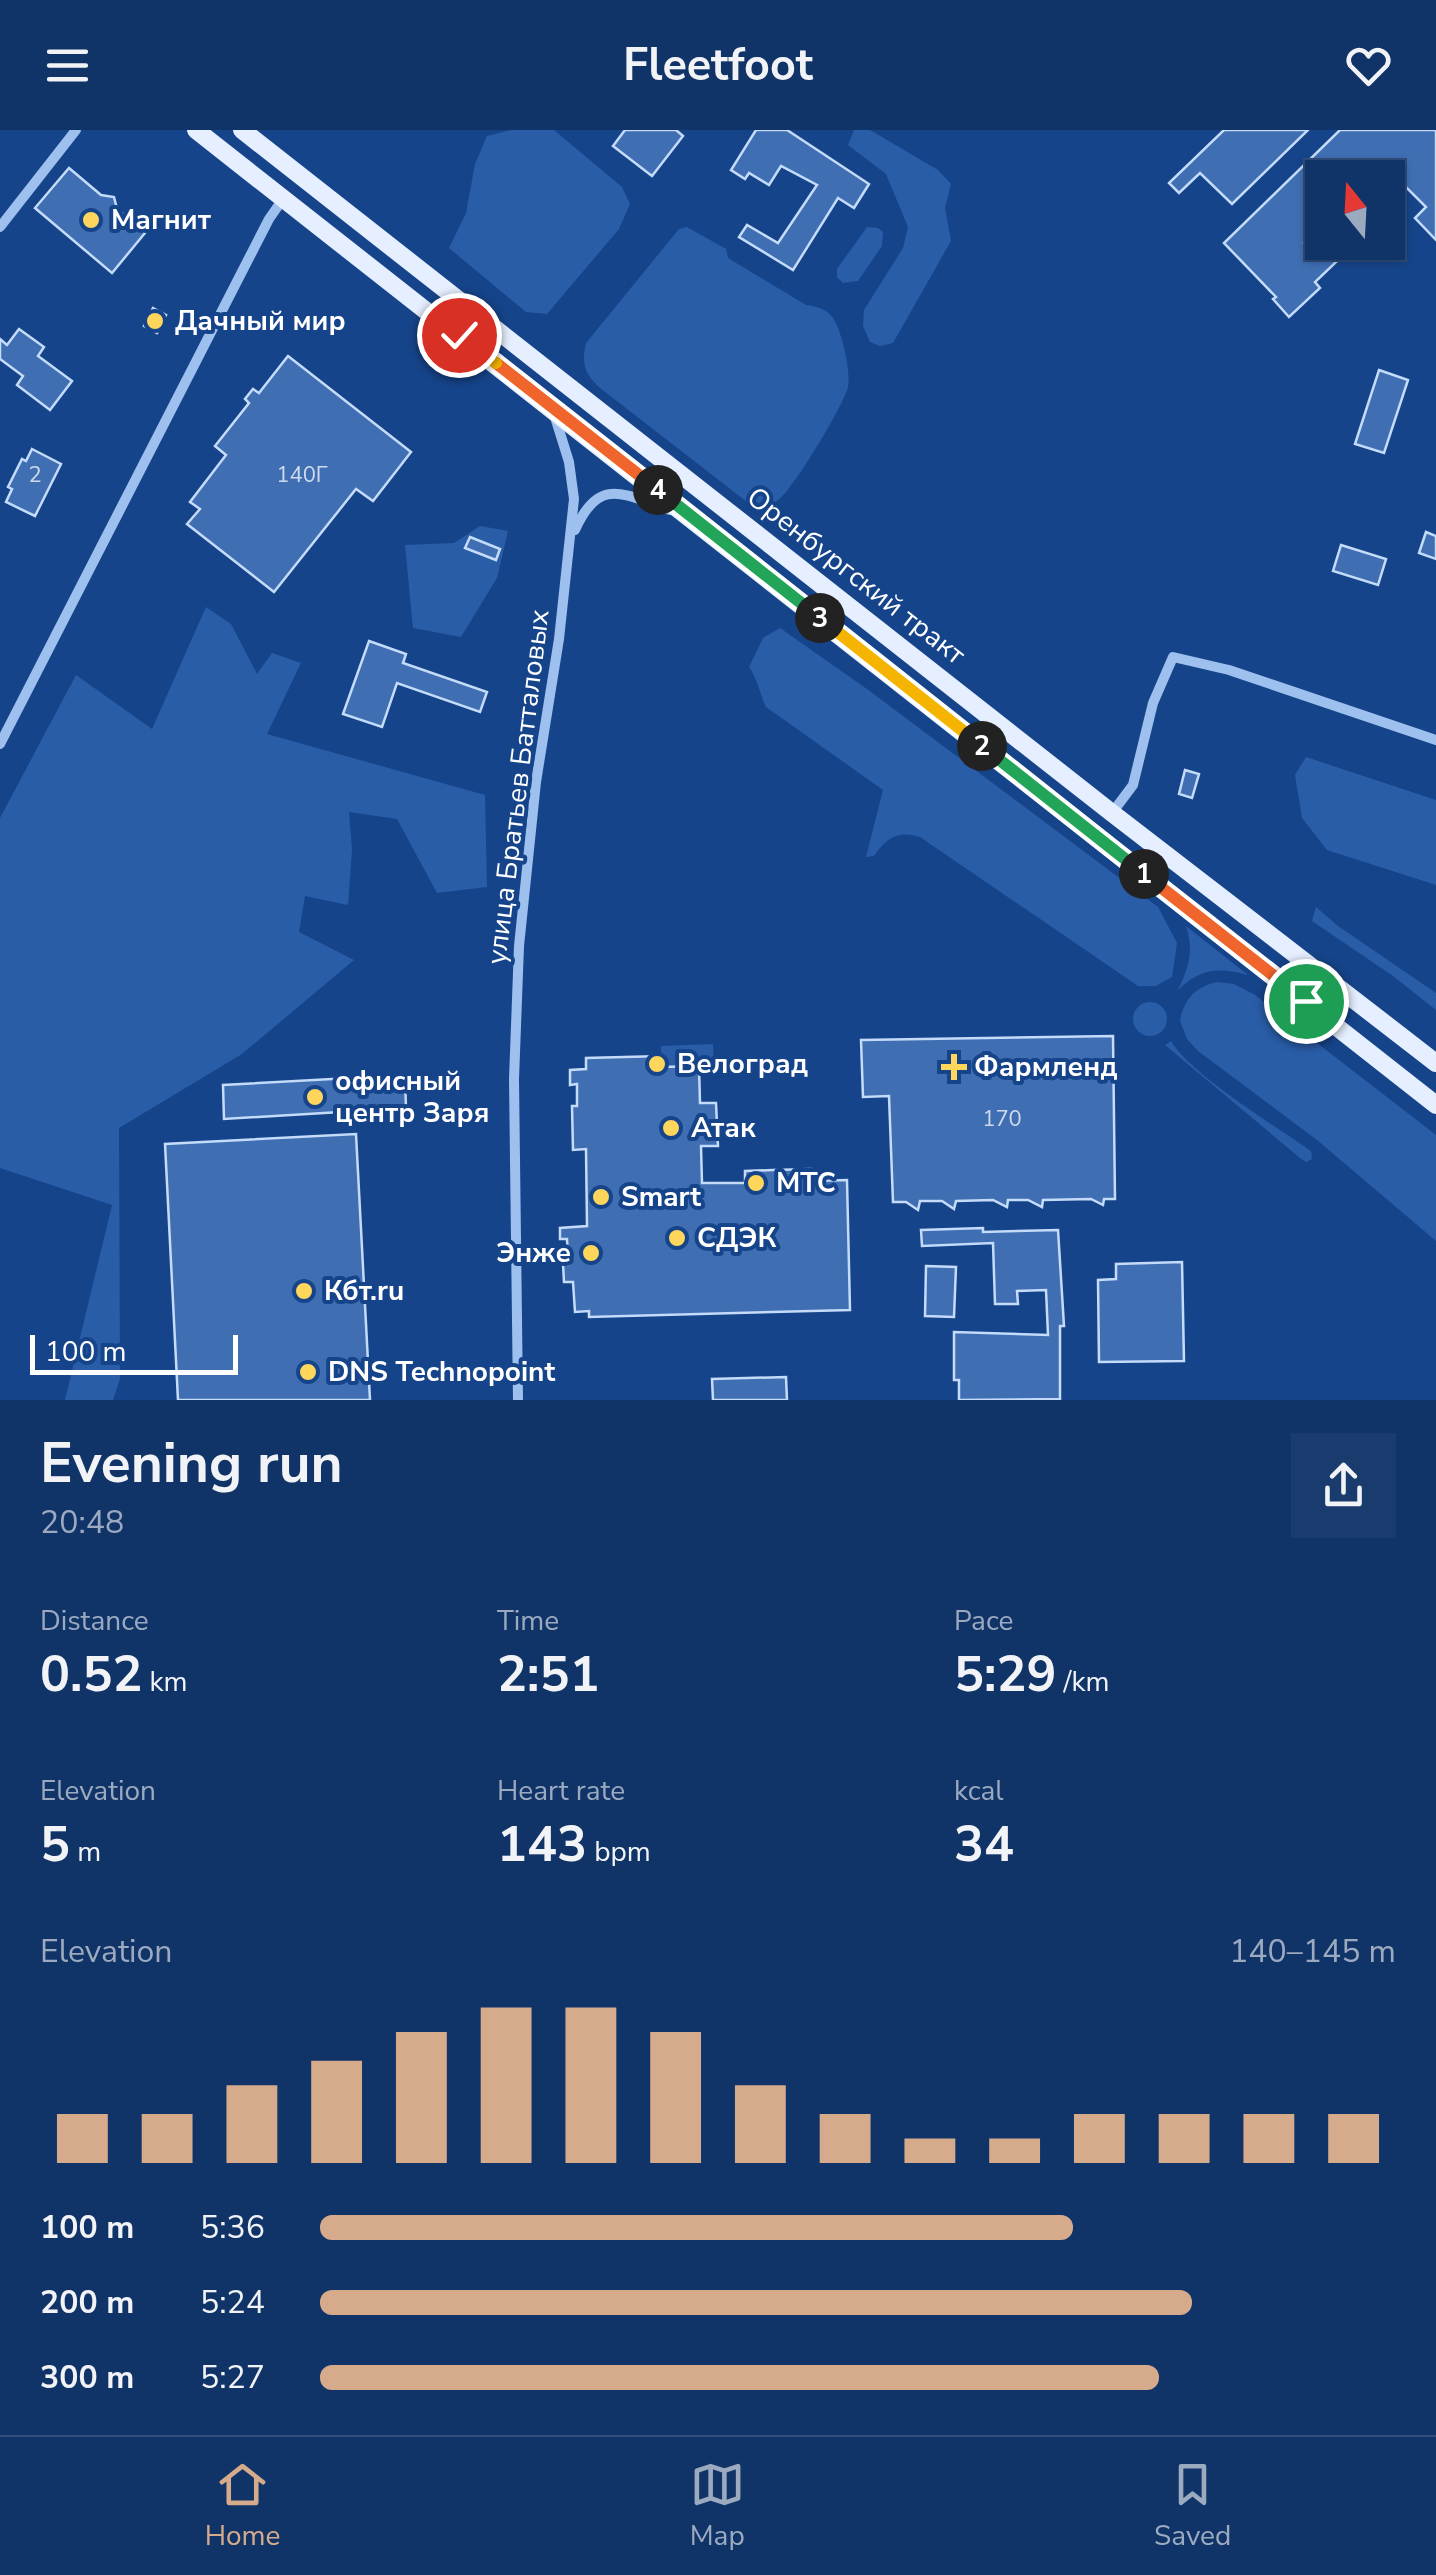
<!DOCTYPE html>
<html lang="en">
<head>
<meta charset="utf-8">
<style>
  body { margin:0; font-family:"Nunito Sans",sans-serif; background:#193b6e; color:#f1f3f6; height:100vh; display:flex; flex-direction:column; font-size:38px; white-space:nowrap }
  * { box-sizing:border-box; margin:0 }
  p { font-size:32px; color:#9caac0 }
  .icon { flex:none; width:55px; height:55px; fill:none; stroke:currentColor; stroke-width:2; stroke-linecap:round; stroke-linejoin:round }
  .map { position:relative; height:1270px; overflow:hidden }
  .panel { display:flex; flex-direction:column; background:#103368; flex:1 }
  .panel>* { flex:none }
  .needle { width:65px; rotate:342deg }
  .buttons { position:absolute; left:1305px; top:30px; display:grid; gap:20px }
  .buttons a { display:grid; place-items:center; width:100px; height:100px; border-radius:0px; background:#103368; box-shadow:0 2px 8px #0004,0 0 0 2px #304e7c; font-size:50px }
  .scale { position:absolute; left:30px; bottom:25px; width:208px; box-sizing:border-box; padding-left:10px; border:5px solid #fff; border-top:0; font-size:28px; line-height:35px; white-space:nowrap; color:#fff; -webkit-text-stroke:8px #16448a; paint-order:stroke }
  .pin { position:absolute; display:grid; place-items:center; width:85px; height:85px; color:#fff; margin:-42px; border:5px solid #fff; border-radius:50%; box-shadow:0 2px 10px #0007 }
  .km { position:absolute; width:50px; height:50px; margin:-25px; border-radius:50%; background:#222; color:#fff; font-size:28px; line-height:50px; text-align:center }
  .round { display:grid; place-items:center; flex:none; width:105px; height:105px; border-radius:0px; background:#193b6e }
  .headline { display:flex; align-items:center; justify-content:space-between; height:170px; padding:0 40px }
  h1 { font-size:55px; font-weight:700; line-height:75px }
  .stats { display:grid; grid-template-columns:repeat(3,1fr); gap:15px; height:170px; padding:10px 40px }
  .stats div { display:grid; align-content:center }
  .stats b { font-size:50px; font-weight:700 }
  .stats small { font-size:28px; font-weight:400 }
  .stats p { font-size:28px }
  .chart { height:280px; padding:20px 40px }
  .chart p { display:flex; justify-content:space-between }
  .chart svg { width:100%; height:180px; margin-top:10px; stroke:#d6ab8b; stroke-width:6 }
  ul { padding:0 40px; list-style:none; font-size:32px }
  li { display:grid; grid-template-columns:160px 120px 1fr; align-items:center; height:75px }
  li i { height:25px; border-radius:12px; background:#d6ab8b }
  header { display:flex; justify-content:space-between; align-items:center; height:130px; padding:0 40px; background:#103368; font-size:45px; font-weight:700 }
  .menu { display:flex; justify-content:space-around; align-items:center; height:140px; border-top:2px solid #304e7c; background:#103368; font-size:28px; color:#9caac0 }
  .menu a { display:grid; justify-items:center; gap:5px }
  .menu .selected { color:#d6ab8b }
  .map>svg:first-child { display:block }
</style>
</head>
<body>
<header><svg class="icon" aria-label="menu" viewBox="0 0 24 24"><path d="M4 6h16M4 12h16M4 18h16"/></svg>Fleetfoot<svg class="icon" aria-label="heart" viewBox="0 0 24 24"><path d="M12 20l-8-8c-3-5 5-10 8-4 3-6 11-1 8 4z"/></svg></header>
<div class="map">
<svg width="1436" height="1270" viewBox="0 0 1436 1270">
  <rect width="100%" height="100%" fill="#16448a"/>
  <g fill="#295da8">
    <polygon points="511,0 554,0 622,57 630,74 619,99 547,184 526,182 449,118 466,83 475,34 487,6"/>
    <polygon points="854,0 870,0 938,40 951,54 945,78 951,111 893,213 880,216 870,212 863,196 864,180 903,118 908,97 886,44 848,15"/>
    <path d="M687,97L726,119L728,128L806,175C816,176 827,179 833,188C842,201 851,242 848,257C844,275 791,363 777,371C768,377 758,376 747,372L600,258C585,244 581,234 586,213L679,99Z"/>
    <polygon points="867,97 878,98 883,102 882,116 858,151 843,153 837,147 837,139"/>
    <polygon points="480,396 508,401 497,448 461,507 413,498 405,415 454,413"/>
    <polygon points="206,477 231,494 257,544 272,523 301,533 267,604 485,665 487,757 437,763 397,689 349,682 352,720 348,775 305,766 299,802 354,830 242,924 119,998 120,1249 113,1270 65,1270 112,1075 0,1038 0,688 76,545 152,599"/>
    <path d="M780,498L867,559L1158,777L1177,813L1172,847L1156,856H1138L920,707C898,700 886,708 874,726L866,727L883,660L766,577C759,562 758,550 749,537L763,508Z"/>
    <polygon points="1306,627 1436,670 1436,755 1327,720 1302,688 1295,645"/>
    <polygon points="1316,777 1338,796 1436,863 1436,880 1393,846 1312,791"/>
    <path d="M1186,796L1248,845C1220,837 1200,838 1178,860C1189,837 1194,821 1186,796Z"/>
    <path d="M1218,852L1234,854L1255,865L1436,1005V1111L1317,1010L1198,921L1187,909L1180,891C1184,869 1196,856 1218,852Z"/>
    <circle cx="1150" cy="889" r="17"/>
    <path d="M1171,911C1190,944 1277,997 1311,1021L1312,1029L1306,1032L1300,1028L1165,915Z"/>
    <polygon points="713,914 714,936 662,937 661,916"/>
  </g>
  <g fill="#3f6eb2" stroke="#c4dbfa" stroke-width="2.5">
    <polygon points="625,0 676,0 683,6 652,46 613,16"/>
    <polygon points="756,0 787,0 869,54 854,78 838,68 793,140 739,107 747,95 778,113 817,55 781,36 769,55 749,43 745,49 731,40"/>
    <polygon points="1224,0 1308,0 1232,74 1200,43 1179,63 1169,53"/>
    <polygon points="1340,0 1436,0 1436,110 1415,88 1426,77 1384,35 1372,48 1322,48 1322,96 1305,112 1357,112 1315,152 1320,158 1289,187 1273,169 1276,167 1224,113"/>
    <polygon points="69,38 101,65 114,67 117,79 145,103 112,143 35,78"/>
    <polygon points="153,178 166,185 157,203 144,196"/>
    <polygon points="19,199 44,217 38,226 72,251 50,280 17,255 23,246 0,229 0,209 7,215"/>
    <polygon points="288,226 411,322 373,371 356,359 274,462 187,394 200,379 190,372 226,325 215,316 249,273 245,269 253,259 259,263"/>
    <polygon points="1379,240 1408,250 1384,323 1355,314"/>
    <polygon points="32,319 61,334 35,386 6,372 12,359 8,357 22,329 26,331"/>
    <polygon points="1426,402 1436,406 1436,429 1419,423"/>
    <polygon points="470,407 500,419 496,430 465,418"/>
    <polygon points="1341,415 1386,429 1378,455 1333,441"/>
    <polygon points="369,511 406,524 403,533 487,562 480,582 397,553 382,597 343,584"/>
    <polygon points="1185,640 1199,644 1192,668 1179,664"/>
    <polygon points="1113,906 1115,1069 1104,1069 1103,1075 1091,1069 1043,1070 1042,1077 1028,1070 1008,1070 1007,1077 993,1070 956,1071 954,1079 942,1071 920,1071 918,1080 906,1072 893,1072 889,966 863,967 861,910"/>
    <polygon points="662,926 662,937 699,936 700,973 716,973 718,1016 701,1016 702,1053 745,1053 745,1041 773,1040 810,1039 810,1051 847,1050 850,1180 589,1187 589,1181 575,1182 573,1152 564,1152 563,1134 568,1134 567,1109 560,1109 560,1098 587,1096 586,1019 573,1020 572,976 577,976 577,954 570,955 570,940 586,939 586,928"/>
    <polygon points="405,945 406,978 224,989 223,955"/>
    <polygon points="356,1004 370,1270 178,1270 165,1014"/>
    <polygon points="983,1098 983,1102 1058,1100 1064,1196 1060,1196 1060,1269 959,1270 959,1250 954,1250 954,1202 1048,1205 1046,1160 1017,1161 1018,1174 995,1174 993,1113 922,1116 921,1100"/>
    <polygon points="1182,1132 1184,1231 1099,1232 1098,1150 1116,1149 1116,1134"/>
    <polygon points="926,1136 956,1137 954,1187 925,1186"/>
    <polygon points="786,1247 787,1270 713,1270 712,1249"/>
  </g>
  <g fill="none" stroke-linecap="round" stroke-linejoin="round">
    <g stroke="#9ec0ee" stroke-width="10">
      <polyline points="0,97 76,0"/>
      <path d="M575,400C600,344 625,366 670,380"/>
      <polyline points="0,614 269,89 283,69"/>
      <polyline points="1112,683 1133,655 1153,573 1173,527 1229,540 1436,610"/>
      <polyline points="518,1270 514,949 519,816 536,652 559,509 574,369 569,332 555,287"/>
    </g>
    <g stroke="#e6efff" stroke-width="18">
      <polyline points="196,0 1436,975"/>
      <polyline points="242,0 1112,683 1436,933"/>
    </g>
  </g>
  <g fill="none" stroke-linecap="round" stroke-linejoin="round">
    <g stroke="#fff" stroke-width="20">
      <polyline id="split-1" points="1144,744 1306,871"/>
    </g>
    <g stroke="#fff" stroke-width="20">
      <polyline id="split-2" points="982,616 1144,744"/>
    </g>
    <g stroke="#fff" stroke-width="20">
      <polyline id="split-3" points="820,488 982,616"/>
    </g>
    <g stroke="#fff" stroke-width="20">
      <polyline id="split-4" points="658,360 820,488"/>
    </g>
    <g stroke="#fff" stroke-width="20">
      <polyline id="split-5" points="496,233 658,360"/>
    </g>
    <g stroke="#fff" stroke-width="20">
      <polyline id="split-6" points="459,205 496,233"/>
    </g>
    <use href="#split-1" stroke="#f0652b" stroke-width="12"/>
    <use href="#split-2" stroke="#22a559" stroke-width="12"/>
    <use href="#split-3" stroke="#f5b400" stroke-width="12"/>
    <use href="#split-4" stroke="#22a559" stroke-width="12"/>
    <use href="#split-5" stroke="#f0652b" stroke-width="12"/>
    <use href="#split-6" stroke="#f5b400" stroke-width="12"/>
  </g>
  <g fill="#ffd65c" stroke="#16448a" stroke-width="4">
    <circle cx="91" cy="90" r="10"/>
    <circle cx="155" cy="191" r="10"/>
    <circle cx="657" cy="934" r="10"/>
    <path d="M949 922h10v10h10v10h-10v10h-10v-10h-10v-10h10z"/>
    <circle cx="315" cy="967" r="10"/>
    <circle cx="671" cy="998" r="10"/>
    <circle cx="756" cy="1053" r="10"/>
    <circle cx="601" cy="1067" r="10"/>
    <circle cx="677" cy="1108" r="10"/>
    <circle cx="591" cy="1123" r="10"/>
    <circle cx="304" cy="1161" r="10"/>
    <circle cx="308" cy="1242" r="10"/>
  </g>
  <g text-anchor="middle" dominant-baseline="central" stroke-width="8" stroke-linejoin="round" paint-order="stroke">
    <g font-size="22" fill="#cfdbec">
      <text x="35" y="345">2</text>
      <text x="302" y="345">140Г</text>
      <text x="1002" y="989">170</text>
    </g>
    <g font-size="28" font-weight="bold" fill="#fff" stroke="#16448a" text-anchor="start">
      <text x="111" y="90">Магнит</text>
      <text x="175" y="191">Дачный мир</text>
      <text x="677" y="934">Велоград</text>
      <text x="974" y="937">Фармленд</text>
      <text x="335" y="951">офисный<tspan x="335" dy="32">центр Заря</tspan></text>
      <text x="691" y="998">Атак</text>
      <text x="776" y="1053">МТС</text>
      <text x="621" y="1067">Smart</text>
      <text x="697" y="1108">СДЭК</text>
      <text x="571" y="1123" text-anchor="end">Энже</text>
      <text x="324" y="1161">Кбт.ru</text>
      <text x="328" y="1242">DNS Technopoint</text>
    </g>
    <g font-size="28" fill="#fff" stroke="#16448a">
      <text transform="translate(856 446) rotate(38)">Оренбургский тракт</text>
      <text transform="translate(518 657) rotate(-83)">улица Братьев Батталовых</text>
    </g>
  </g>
</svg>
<div class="buttons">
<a><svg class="needle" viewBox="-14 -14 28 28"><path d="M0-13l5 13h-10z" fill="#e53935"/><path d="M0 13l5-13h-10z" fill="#9caac0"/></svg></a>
</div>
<div class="scale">100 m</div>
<div class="pin" style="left:1306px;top:871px;background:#1e9e55"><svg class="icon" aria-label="arrive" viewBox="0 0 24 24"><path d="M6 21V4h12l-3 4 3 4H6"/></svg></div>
<div class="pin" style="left:459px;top:205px;background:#d93025"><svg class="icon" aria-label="check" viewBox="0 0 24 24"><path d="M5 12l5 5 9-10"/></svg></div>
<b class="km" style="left:1144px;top:744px">1</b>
<b class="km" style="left:982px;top:616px">2</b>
<b class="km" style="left:820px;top:488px">3</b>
<b class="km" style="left:658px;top:360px">4</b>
</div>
<section class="panel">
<div class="headline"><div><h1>Evening run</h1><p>20:48</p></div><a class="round"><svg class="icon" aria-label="share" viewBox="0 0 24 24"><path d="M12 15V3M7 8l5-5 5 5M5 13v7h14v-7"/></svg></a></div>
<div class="stats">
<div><p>Distance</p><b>0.52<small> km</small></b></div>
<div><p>Time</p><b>2:51</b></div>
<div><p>Pace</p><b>5:29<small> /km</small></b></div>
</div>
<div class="stats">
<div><p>Elevation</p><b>5<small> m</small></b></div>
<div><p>Heart rate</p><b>143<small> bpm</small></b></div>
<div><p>kcal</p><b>34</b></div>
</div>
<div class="chart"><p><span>Elevation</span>140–145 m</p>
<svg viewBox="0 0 160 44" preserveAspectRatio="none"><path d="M5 44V32M15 44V32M25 44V25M35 44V19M45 44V12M55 44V6M65 44V6M75 44V12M85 44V25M95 44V32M105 44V38M115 44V38M125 44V32M135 44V32M145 44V32M155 44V32"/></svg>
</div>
<ul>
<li><b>100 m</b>5:36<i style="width:70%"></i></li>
<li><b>200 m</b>5:24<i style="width:81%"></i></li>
<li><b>300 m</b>5:27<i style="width:78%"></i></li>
</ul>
</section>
<nav class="menu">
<a class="selected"><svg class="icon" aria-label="home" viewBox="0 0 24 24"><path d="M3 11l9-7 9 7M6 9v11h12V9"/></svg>Home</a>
<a><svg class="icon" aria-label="map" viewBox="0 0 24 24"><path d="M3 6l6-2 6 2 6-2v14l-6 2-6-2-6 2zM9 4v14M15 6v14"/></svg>Map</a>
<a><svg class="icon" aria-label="saved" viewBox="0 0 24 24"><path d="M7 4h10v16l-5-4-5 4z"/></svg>Saved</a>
</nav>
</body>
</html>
